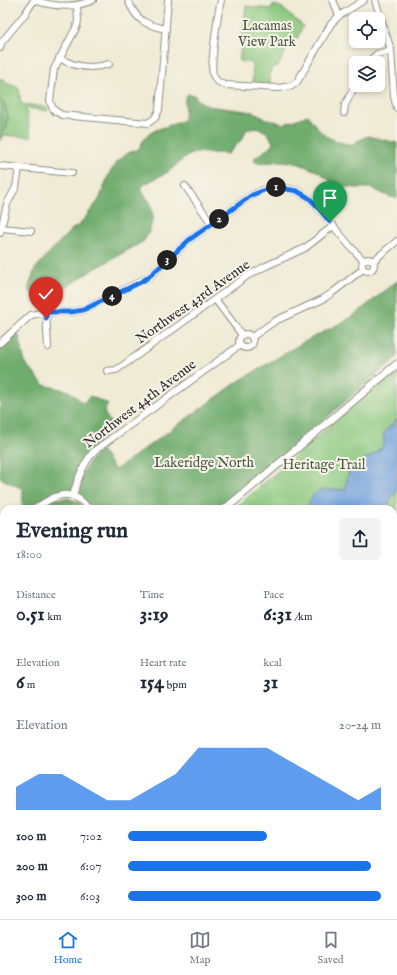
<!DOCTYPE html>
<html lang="en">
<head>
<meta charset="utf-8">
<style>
  body { margin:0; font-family:"IM FELL English",serif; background:#f2f2f3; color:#1f2937; height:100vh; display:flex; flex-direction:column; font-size:15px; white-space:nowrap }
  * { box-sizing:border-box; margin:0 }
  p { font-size:13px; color:#747a83 }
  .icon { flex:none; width:22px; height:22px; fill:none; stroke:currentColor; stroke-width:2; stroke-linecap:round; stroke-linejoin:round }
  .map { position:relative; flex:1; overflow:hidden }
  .drawer { position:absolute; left:0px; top:505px; width:397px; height:414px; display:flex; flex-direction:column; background:#fff; border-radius:12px 12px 0 0; box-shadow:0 2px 6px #0003 }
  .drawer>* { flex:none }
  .fabs { position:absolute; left:349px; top:12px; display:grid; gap:8px }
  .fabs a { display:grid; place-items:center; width:36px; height:36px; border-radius:6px; background:#fff; box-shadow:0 2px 6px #0003; font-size:20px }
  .pin { position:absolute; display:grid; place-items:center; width:34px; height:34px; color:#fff; margin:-41px -17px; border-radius:50% 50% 50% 0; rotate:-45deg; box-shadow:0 0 4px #0007 }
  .pin .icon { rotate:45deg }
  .km { position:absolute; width:20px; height:20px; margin:-10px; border-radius:50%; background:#222; color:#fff; font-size:11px; line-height:20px; text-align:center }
  .round { display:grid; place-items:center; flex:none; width:42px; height:42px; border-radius:6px; background:#f2f2f3 }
  .headline { display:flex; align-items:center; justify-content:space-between; height:68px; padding:0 16px }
  h1 { font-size:22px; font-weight:700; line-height:30px }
  .figures { display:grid; grid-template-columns:repeat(3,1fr); gap:6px; height:68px; padding:4px 16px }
  .figures div { display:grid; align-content:center }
  .figures b { font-size:20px; font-weight:700 }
  .figures small { font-size:11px; font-weight:400 }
  .figures p { font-size:11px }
  .chart { height:112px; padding:8px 16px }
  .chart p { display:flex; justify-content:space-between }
  .chart svg { width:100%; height:72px; margin-top:4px; fill:#1a73e8; opacity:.7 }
  ul { padding:0 16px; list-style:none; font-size:13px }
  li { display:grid; grid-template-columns:64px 48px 1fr; align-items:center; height:30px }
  li i { height:10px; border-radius:5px; background:#1a73e8 }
  .dock { display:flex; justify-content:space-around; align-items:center; height:56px; border-top:1px solid #e0e1e3; background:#fff; font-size:11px; color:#747a83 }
  .dock a { display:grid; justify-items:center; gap:2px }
  .dock .active { color:#1a73e8 }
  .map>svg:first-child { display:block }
</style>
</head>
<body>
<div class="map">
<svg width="397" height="919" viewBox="0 0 397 919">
  <rect width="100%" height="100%" fill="#f7f3e8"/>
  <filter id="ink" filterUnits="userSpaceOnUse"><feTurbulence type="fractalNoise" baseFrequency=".025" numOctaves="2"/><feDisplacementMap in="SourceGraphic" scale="8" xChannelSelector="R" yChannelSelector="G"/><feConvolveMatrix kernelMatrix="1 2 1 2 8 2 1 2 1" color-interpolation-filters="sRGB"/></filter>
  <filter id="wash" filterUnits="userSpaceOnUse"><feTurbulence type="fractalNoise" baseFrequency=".012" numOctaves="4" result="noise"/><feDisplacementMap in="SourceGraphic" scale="16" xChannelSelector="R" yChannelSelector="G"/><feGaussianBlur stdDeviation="0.9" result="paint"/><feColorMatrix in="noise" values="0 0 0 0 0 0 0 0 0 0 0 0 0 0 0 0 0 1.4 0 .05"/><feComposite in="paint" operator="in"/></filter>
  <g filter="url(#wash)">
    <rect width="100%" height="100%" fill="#f0ebd5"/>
    <g fill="#8ac87e" stroke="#5a7a54">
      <polygon points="274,5 281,7 303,26 297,39 289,44 278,66 273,67 270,72 270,84 253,84 252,64 249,62 239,61 246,6 270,9 272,6"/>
      <polygon points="0,78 8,84 19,88 21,104 47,107 48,111 26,108 31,137 2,135 7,128 5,105 0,99"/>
      <polygon points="397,368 397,419 385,432 384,445 373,455 349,470 345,486 347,489 327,490 312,497 306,509 234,509"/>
      <polygon points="397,489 397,515 393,518 393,509 388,509 389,502"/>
      <rect x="0" y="562" width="4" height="96"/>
      <polygon points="0,679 4,679 4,708 0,707"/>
      <polygon points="4,792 4,892 0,891 0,794"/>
    </g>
    <g fill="#6fac6d" stroke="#4d6c4c">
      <path d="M188,94L194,95L198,100L208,106L253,112L264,118L284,124L308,115C322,136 327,139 351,145L363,138L368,136L397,143V198L390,197L371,188H356L336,186L319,172L297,163L282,161L265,163L255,162L254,158L261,154L273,144C269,130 260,126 246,130L243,138L228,154L197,152L187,156L168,172L143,185L141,190L151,204L153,217L150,230L144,241L91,271L74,282L58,293L54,302L51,305C38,303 36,299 28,289L35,269L48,254L71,230L80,224L99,200L109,174L118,161L128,153L139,149C149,124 165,131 184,119L185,98Z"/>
      <path d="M0,99C7,106 11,119 6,129C4,133 2,136 0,141Z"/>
      <path d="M397,281V357L221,509H93L77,494C81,477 85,461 101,450L115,470L239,381L302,343L352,317Z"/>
      <path d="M15,334L19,336L25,363L44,385L69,391L83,403L90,396L108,404L104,412L114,429L96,443L98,446C81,462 77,469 72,492L54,493L24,509H22L23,489L2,479L0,476V346Z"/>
      <polygon points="67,498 79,502 86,509 38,509 53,499"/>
      <polygon points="397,648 397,919 140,919 146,915 393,915 393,649"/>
    </g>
    <g fill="#72a1db" stroke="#4e6683">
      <path d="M397,419V489L389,502L388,509H306C309,505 310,501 312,497C319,485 336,492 346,489C345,485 346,484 347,480C348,457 392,457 383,434Z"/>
      <polygon points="397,515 397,648 393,649 393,518"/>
      <polygon points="0,891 4,892 4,915 146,915 140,919 0,919"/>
    </g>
  </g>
  <g filter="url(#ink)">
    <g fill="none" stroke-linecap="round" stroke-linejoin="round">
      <g stroke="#8e8b80" stroke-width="8">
        <g id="minor">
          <path d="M34,0C54,7 73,9 93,0"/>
          <path d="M128,0C136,20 145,25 166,29"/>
          <path d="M221,0C218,12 210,66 213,75C216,81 219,83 225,85L278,88L292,86L297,82L331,24L339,16L364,0"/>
          <polyline points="333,0 339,16"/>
          <polyline points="375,0 391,50 394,97 397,108"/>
          <polyline points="77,6 78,20 77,26 54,69 50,101 52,107 55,111 62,115 148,123 155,118 159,110 168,0"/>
          <polyline points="0,48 1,43 25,14 34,0"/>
          <path d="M59,58C75,67 91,70 109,64"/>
          <polyline points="367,63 377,54 391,50"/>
          <polyline points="344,113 345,105 356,84"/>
          <polyline points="0,166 72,173"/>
          <polyline points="185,186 212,224"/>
          <polyline points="2,228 31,231"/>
          <polyline points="0,233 7,204 16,187 19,168"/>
          <circle cx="368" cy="265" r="6"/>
          <polyline points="373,261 397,241"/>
          <polyline points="215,299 242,335"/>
          <polyline points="46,312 48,347"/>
          <circle cx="246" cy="341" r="7"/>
          <polyline points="252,337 275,321 323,299 332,293 363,269"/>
          <polyline points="0,343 31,315 46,312 71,312 83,310 149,277 189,240 252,195 263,190 274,187 289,189 297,191 309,198 315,204 349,245 363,260"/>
          <polyline points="107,371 116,370 125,364 247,276 266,266 305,248 333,226"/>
          <path d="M73,496C77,480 83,464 94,451L240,345"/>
          <path d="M34,509C54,496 70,485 89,509"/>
          <polyline points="0,518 4,519"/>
        </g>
      </g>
      <g stroke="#8e8b80" stroke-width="9">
        <g id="major">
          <polyline points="225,509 397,364"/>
          <polyline points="0,741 4,737"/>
        </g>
      </g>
      <use href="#minor" stroke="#fff" stroke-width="6"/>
      <use href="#major" stroke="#fff" stroke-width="7"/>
    </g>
  </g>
  <g fill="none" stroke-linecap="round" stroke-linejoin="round" filter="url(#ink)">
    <g stroke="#fff" stroke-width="8">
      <polyline id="route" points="46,318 46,312 71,312 83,310 143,281 152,274 189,240 252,195 267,189 281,188 297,191 309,198 315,204 330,222"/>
    </g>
    <use href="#route" stroke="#1a73e8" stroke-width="5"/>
  </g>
  <g text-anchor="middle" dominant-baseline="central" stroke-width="4" stroke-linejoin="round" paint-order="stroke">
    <g font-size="14" fill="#485a44" stroke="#f7f3e8">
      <text x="267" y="26">Lacamas<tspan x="267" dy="16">View Park</tspan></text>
      <text x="204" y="463">Lakeridge North</text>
      <text x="324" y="465">Heritage Trail</text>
    </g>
    <g font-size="14" fill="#2b2b2b" stroke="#f7f3e8">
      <text transform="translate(193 302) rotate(-35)">Northwest 43rd Avenue</text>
      <text transform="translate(140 404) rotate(-37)">Northwest 44th Avenue</text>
    </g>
  </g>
</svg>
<div class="fabs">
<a><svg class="icon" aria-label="locate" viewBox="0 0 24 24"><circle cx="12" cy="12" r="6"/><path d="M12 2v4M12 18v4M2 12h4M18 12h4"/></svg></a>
<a><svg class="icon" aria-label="layers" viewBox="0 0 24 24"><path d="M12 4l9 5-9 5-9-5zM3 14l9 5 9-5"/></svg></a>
</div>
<div class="pin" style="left:330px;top:222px;background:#1e9e55"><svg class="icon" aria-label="arrive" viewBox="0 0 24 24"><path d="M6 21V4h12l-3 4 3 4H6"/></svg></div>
<div class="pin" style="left:46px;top:318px;background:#d93025"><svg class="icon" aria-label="check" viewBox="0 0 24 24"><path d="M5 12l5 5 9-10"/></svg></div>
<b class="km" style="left:276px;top:187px">1</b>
<b class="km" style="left:219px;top:219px">2</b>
<b class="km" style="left:167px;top:260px">3</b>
<b class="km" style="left:112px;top:296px">4</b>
<section class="drawer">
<div class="headline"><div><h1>Evening run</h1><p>18:00</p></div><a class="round"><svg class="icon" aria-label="share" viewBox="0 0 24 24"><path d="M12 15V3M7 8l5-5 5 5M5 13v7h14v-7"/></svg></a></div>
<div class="figures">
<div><p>Distance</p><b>0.51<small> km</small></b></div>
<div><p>Time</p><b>3:19</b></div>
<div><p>Pace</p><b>6:31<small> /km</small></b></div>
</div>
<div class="figures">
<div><p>Elevation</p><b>6<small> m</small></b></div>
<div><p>Heart rate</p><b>154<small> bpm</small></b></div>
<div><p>kcal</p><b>31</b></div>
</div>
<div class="chart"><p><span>Elevation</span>20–24 m</p>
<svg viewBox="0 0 160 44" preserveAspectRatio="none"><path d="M0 44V30L10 22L20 22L30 30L40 38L50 38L60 30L70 22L80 6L90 6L100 6L110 6L120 14L130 22L140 30L150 38L160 30V44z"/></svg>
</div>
<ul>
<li><b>100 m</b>7:02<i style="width:55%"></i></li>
<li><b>200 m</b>6:07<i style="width:96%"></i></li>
<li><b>300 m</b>6:03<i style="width:100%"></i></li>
</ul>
</section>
</div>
<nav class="dock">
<a class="active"><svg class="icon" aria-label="home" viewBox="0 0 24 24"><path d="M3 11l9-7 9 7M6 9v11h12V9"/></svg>Home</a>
<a><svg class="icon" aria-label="map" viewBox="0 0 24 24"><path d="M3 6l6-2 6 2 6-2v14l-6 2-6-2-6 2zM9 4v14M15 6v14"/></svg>Map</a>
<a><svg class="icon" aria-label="saved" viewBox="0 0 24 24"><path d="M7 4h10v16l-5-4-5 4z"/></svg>Saved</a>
</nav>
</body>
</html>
